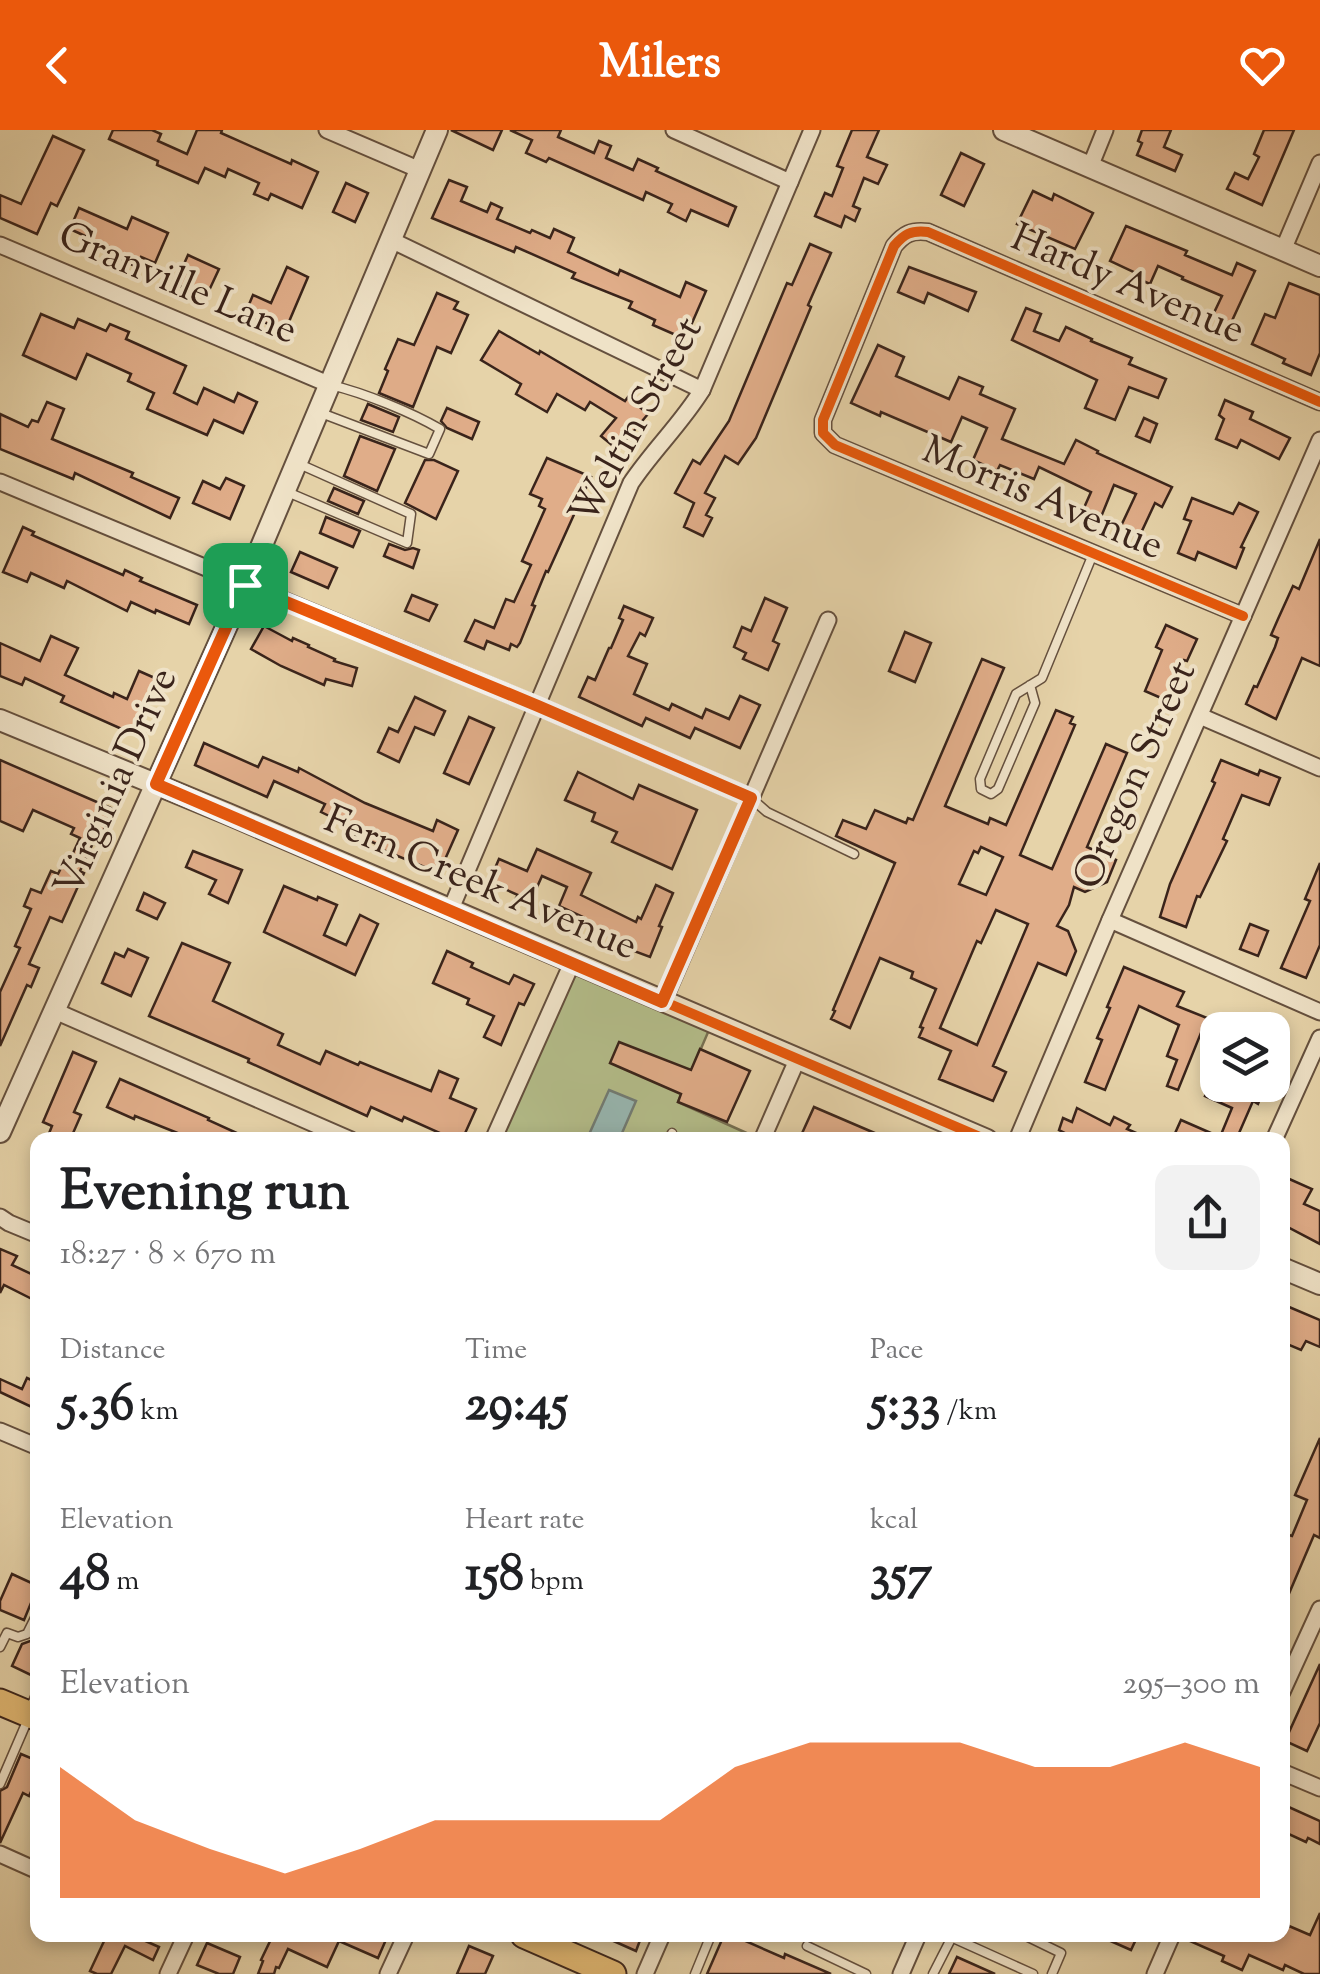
<!DOCTYPE html>
<html lang="en">
<head>
<meta charset="utf-8">
<style>
  body { margin:0; font-family:"Sorts Mill Goudy",serif; background:#f2f2f2; color:#202124; height:100vh; display:flex; flex-direction:column; font-size:38px; white-space:nowrap }
  * { box-sizing:border-box; margin:0 }
  p { font-size:32px; color:#757577 }
  .icon { flex:none; width:55px; height:55px; fill:none; stroke:currentColor; stroke-width:2; stroke-linecap:round; stroke-linejoin:round }
  .map { position:relative; flex:1; overflow:hidden }
  .panel { position:absolute; left:30px; top:1002px; width:1260px; height:810px; display:flex; flex-direction:column; background:#fff; border-radius:20px; box-shadow:0 5px 15px #0003 }
  .panel>* { flex:none }
  .buttons { position:absolute; left:1200px; top:882px; display:grid; gap:20px }
  .buttons a { display:grid; place-items:center; width:90px; height:90px; border-radius:20px; background:#fff; box-shadow:0 5px 15px #0003; font-size:50px }
  .pin { position:absolute; display:grid; place-items:center; width:85px; height:85px; color:#fff; margin:-42px; border-radius:20px; box-shadow:0 5px 15px #0006 }
  .round { display:grid; place-items:center; flex:none; width:105px; height:105px; border-radius:20px; background:#f2f2f2 }
  .headline { display:flex; align-items:center; justify-content:space-between; height:170px; padding:0 30px }
  h1 { font-size:55px; font-weight:700; line-height:75px }
  .figures { display:grid; grid-template-columns:repeat(3,1fr); gap:15px; height:170px; padding:10px 30px }
  .figures div { display:grid; align-content:center }
  .figures b { font-size:50px; font-weight:700 }
  .figures small { font-size:28px; font-weight:400 }
  .figures p { font-size:28px }
  .chart { height:280px; padding:20px 30px }
  .chart p { display:flex; justify-content:space-between }
  .chart svg { width:100%; height:180px; margin-top:10px; fill:#ea580c; opacity:.7 }
  header { display:flex; justify-content:space-between; align-items:center; height:130px; padding:0 30px; background:#ea580c; color:#fff; font-size:45px; font-weight:700 }
  .map>svg:first-child { display:block }
</style>
</head>
<body>
<header><svg class="icon" aria-label="back" viewBox="0 0 24 24"><path d="M15 5l-7 7 7 7"/></svg>Milers<svg class="icon" aria-label="heart" viewBox="0 0 24 24"><path d="M12 20l-8-8c-3-5 5-10 8-4 3-6 11-1 8 4z"/></svg></header>
<div class="map">
<svg width="1320" height="1844" viewBox="0 0 1320 1844">
  <rect width="100%" height="100%" fill="#e6d3a9"/>
  <filter id="stains"><feTurbulence type="fractalNoise" baseFrequency=".002" numOctaves="4"/><feColorMatrix values="0 0 0 0 .2 0 0 0 0 .09 0 0 0 0 .02 0 0 0 .5 -.17"/></filter>
  <radialGradient id="worn" r=".72"><stop offset=".6" stop-color="#630" stop-opacity="0"/><stop offset="1" stop-color="#630" stop-opacity=".3"/></radialGradient>
  <polygon fill="#b3bc89" stroke="#767052" stroke-width="2.5" points="572,833 712,893 678,972 762,1010 493,1010"/>
  <polygon fill="#97b6b0" stroke="#727c74" stroke-width="2.5" points="609,960 636,971 619,1010 591,1010 587,1009"/>
  <g fill="#e0ad89" stroke="#3a241b" stroke-width="2.5" fill-rule="evenodd">
    <polygon points="113,0 152,0 161,4 158,11 187,24 197,0 222,0 221,3 291,34 292,30 318,42 302,78 271,64 268,70 254,64 259,53 228,39 225,47 205,38 198,53 157,35 158,31 109,9"/>
    <polygon points="451,0 502,0 493,20"/>
    <polygon points="510,0 561,0 558,7 594,23 599,11 611,16 606,28 633,40 638,29 658,38 656,41 736,77 728,96 691,80 686,91 668,82 672,74 646,62 643,70 549,28 546,32 526,23 532,10"/>
    <polygon points="852,0 879,0 867,27 887,35 878,54 864,48 853,76 860,79 855,91 845,86 841,97 815,86 825,63 832,66 843,38 837,36"/>
    <polygon points="1142,0 1171,0 1164,17 1182,25 1175,41 1137,25 1142,13 1138,11"/>
    <polygon points="1264,0 1294,0 1262,75 1227,59 1235,43 1248,49 1259,27 1254,24"/>
    <polygon points="53,6 84,20 57,76 51,73 37,104 0,88 0,65 21,74"/>
    <polygon points="961,23 984,34 964,76 941,65"/>
    <polygon points="449,50 467,57 461,71 487,82 491,73 502,78 497,89 530,103 532,100 550,108 554,99 574,108 568,122 618,145 620,140 680,167 686,152 706,161 685,209 653,195 655,190 629,178 632,172 572,148 575,143 516,117 514,122 432,88"/>
    <polygon points="346,53 368,63 355,92 333,82"/>
    <polygon points="1033,61 1052,70 1054,64 1093,83 1075,119 1017,94"/>
    <polygon points="79,78 127,99 132,87 168,103 155,133 141,127 137,137 115,127 118,121 70,99"/>
    <polygon points="1126,96 1187,121 1185,125 1232,145 1237,133 1255,141 1230,195 1212,187 1222,166 1182,149 1183,147 1158,136 1150,154 1134,147 1136,143 1110,131"/>
    <polygon points="810,114 831,123 808,175 811,177 756,308 738,334 725,326 705,363 715,368 706,385 712,388 703,406 684,397 694,373 675,363 693,330 700,334 729,291 787,153 792,155"/>
    <polygon points="188,125 219,139 206,167 175,154"/>
    <polygon points="287,137 308,147 285,201 245,184 253,165 271,173"/>
    <polygon points="909,137 976,162 968,181 928,163 924,173 898,162"/>
    <polygon points="1289,153 1320,165 1320,223 1311,245 1283,233 1285,229 1252,214 1265,184 1275,188"/>
    <polygon points="437,163 458,172 454,179 468,185 451,223 437,217 413,277 379,263 388,241 385,239 398,209 414,215"/>
    <polygon points="1026,178 1041,184 1034,201 1059,211 1066,197 1092,209 1091,211 1132,228 1129,234 1166,249 1158,268 1129,257 1115,290 1085,278 1097,250 1012,210"/>
    <polygon points="41,184 74,198 78,189 106,201 110,194 129,202 126,209 186,236 174,263 197,274 204,258 234,272 238,263 257,272 243,303 214,290 207,305 147,279 154,263 128,251 131,244 87,224 76,249 23,225"/>
    <polygon points="499,201 539,224 540,221 625,271 628,267 648,284 618,320 601,306 616,288 590,272 585,280 557,264 547,282 516,264 521,254 481,230"/>
    <polygon points="878,215 904,227 896,246 949,269 959,247 983,257 980,264 1015,279 1002,309 1064,334 1076,310 1098,321 1097,323 1172,357 1162,377 1155,373 1140,405 1121,396 1136,364 1114,355 1101,387 1083,380 1091,362 1039,337 1034,349 1000,335 997,341 973,330 987,298 962,287 951,312 881,282 880,286 851,273"/>
    <polygon points="1225,270 1253,282 1250,289 1290,308 1279,329 1241,310 1237,318 1216,309 1224,289 1219,285"/>
    <polygon points="47,272 64,279 52,309 133,343 131,347 179,368 170,388 75,343 73,349 0,319 0,284 28,297 32,290 38,292"/>
    <polygon points="368,274 399,287 393,302 361,290"/>
    <polygon points="447,278 479,292 472,309 447,298 441,291"/>
    <polygon points="1144,288 1157,294 1150,312 1136,306"/>
    <polygon points="360,306 395,319 377,361 344,346"/>
    <polygon points="547,328 591,347 548,442 546,441 532,475 535,476 520,513 517,517 511,514 509,520 487,511 484,519 465,511 475,490 494,498 506,469 514,472 531,435 522,431 545,379 539,376 542,369 530,364"/>
    <polygon points="425,330 434,330 458,341 436,389 405,373"/>
    <polygon points="226,348 244,356 230,389 193,373 203,351 220,359"/>
    <polygon points="334,358 364,371 358,384 328,371"/>
    <polygon points="1192,368 1233,384 1239,373 1258,382 1241,417 1244,418 1236,438 1198,422 1195,430 1178,423 1191,391 1184,389"/>
    <polygon points="326,387 360,401 353,417 320,403"/>
    <polygon points="23,397 34,402 32,405 123,445 125,440 142,448 140,451 197,475 189,494 156,480 155,483 131,472 127,481 67,451 64,458 31,443 27,452 3,442"/>
    <polygon points="1320,409 1320,536 1302,528 1276,589 1246,574 1254,556 1257,557 1275,517 1278,508 1271,505 1278,489 1293,456 1299,459"/>
    <polygon points="389,414 405,420 413,418 419,420 413,438 384,426"/>
    <polygon points="300,422 337,438 328,458 291,442"/>
    <polygon points="412,465 437,475 429,491 405,481"/>
    <polygon points="765,468 787,478 773,511 779,514 768,540 743,529 746,523 734,517 742,497 751,501"/>
    <polygon points="624,476 653,488 645,506 640,503 628,526 647,534 634,564 669,580 672,574 702,588 706,579 729,589 740,566 760,575 740,618 695,598 690,608 646,588 642,596 579,567 588,547 595,550 609,518 611,518 623,490 619,488"/>
    <polygon points="1166,495 1197,509 1187,531 1184,530 1168,571 1145,561 1162,520 1156,517"/>
    <polygon points="264,496 292,511 293,508 309,515 308,517 335,529 334,531 357,538 352,556 326,549 324,555 281,536 251,519"/>
    <polygon points="905,502 931,513 915,552 889,541"/>
    <polygon points="51,506 78,518 65,545 113,567 114,563 127,569 139,541 157,549 133,604 61,572 64,566 25,548 22,555 0,546 0,513 40,531"/>
    <path d="M982,529L1004,538L945,676L988,694L990,688L1006,695L1056,580L1073,587L1070,593L1075,595L1020,725L1052,739L1106,614L1127,623L1087,717L1116,730L1107,752L1085,762L1074,757L1069,775L1057,796L1068,801L1076,821L1066,845L1038,833L993,936L1006,942L993,971L939,949L951,921L919,907L923,898L920,897L936,859L911,848L913,842L880,828L850,898L831,889L835,881L833,880L895,733L836,706L843,690L866,699L875,680L906,693L908,688L913,690ZM981,717L1003,727L986,765L959,754L974,721L978,723ZM996,780L1028,794L977,915L940,898L977,811L981,813Z"/>
    <polygon points="415,567 445,581 434,605 415,597 399,632 378,622 389,598 398,602"/>
    <polygon points="469,587 494,598 469,654 444,643"/>
    <polygon points="204,613 258,637 263,627 298,642 299,638 365,673 433,701 437,690 458,700 439,743 378,718 379,715 351,703 354,698 321,682 325,674 274,651 267,667 195,635"/>
    <polygon points="0,630 113,679 97,715 93,713 80,741 84,743 62,792 50,787 29,834 39,838 31,857 27,855 0,916 0,862 20,818 15,816 31,779 24,776 31,759 41,763 51,741 58,744 63,734 67,736 80,708 71,704 74,698 33,680 23,701 0,691"/>
    <polygon points="1221,630 1258,645 1260,640 1280,648 1269,675 1242,665 1223,709 1227,711 1200,767 1197,766 1186,797 1160,787 1170,754 1215,653 1212,651"/>
    <polygon points="578,642 633,669 639,655 697,680 672,739 612,712 617,702 592,691 595,683 565,670"/>
    <polygon points="537,719 591,743 581,765 636,792 638,787 641,789 656,755 673,763 659,796 662,797 650,827 626,818 628,813 581,790 583,787 559,776 567,757 542,746 530,773 516,768 518,765 489,752 499,729 527,741"/>
    <polygon points="193,721 242,740 228,773 209,764 216,750 186,737"/>
    <polygon points="1320,733 1320,815 1306,848 1281,838 1310,771 1305,769"/>
    <polygon points="284,756 317,770 318,767 337,775 324,805 346,815 360,785 378,794 355,845 264,802"/>
    <polygon points="144,763 165,773 157,789 137,780"/>
    <polygon points="1250,794 1268,801 1258,826 1240,819"/>
    <polygon points="182,813 230,833 213,871 283,904 278,915 320,934 326,921 358,935 360,932 431,961 439,941 458,949 450,968 476,979 462,1010 446,1010 438,1007 440,1003 404,987 402,991 371,977 367,986 248,932 249,929 149,886"/>
    <polygon points="128,819 148,828 131,866 102,853 115,823 124,827"/>
    <polygon points="447,821 473,833 471,837 509,854 514,845 534,854 524,875 519,873 501,915 484,907 494,886 467,874 469,869 433,853"/>
    <polygon points="1124,837 1184,862 1177,876 1207,888 1178,960 1167,956 1177,930 1167,926 1179,895 1139,876 1105,960 1085,952 1102,910 1097,908 1110,878 1107,877"/>
    <polygon points="1249,886 1287,902 1272,934 1272,900 1243,900"/>
    <polygon points="619,912 691,940 700,919 750,941 727,992 678,972 681,964 610,933"/>
    <polygon points="73,922 96,932 74,982 81,985 70,1010 56,1010 48,1006 52,996 43,992"/>
    <polygon points="120,949 209,988 208,990 252,1010 195,1010 135,986 134,989 107,977"/>
    <polygon points="1210,955 1254,955 1264,959 1258,974 1253,971 1236,1010 1172,1010 1181,990 1220,1007 1232,978 1205,966"/>
    <polygon points="814,977 891,1010 799,1010"/>
    <polygon points="1077,978 1110,995 1114,987 1130,995 1127,999 1152,1010 1079,1010 1059,1000 1063,988 1072,992"/>
    <polygon points="1287,1048 1312,1059 1304,1074 1320,1081 1320,1114 1282,1094 1282,1058"/>
    <polygon points="0,1119 17,1126 12,1135 38,1147 38,1172 4,1155 0,1163"/>
    <polygon points="1282,1174 1320,1190 1320,1217 1306,1211 1301,1220 1282,1212"/>
    <polygon points="27,1248 38,1253 38,1280 0,1262 0,1249 22,1259"/>
    <polygon points="1320,1308 1320,1408 1314,1405 1282,1480 1282,1418 1289,1405 1292,1406 1307,1370 1295,1365"/>
    <polygon points="12,1444 38,1456 24,1490 0,1480 0,1471"/>
    <polygon points="30,1511 38,1514 38,1531 31,1545 12,1536 22,1514"/>
    <polygon points="1320,1534 1320,1593 1307,1621 1285,1611"/>
    <polygon points="21,1624 38,1631 38,1647 29,1666 23,1663 0,1713 0,1661 7,1657"/>
    <polygon points="1282,1674 1320,1691 1320,1714 1308,1708 1306,1712 1282,1701"/>
    <polygon points="1320,1783 1320,1844 1304,1844 1285,1835 1283,1840 1249,1825 1242,1840 1222,1831 1224,1826 1183,1808 1183,1805 1282,1805 1282,1793 1310,1805"/>
    <polygon points="101,1805 132,1805 159,1817 153,1830 125,1816 111,1844 97,1844 90,1841 106,1807"/>
    <polygon points="273,1805 388,1805 378,1828 339,1811 327,1837 288,1819 279,1838 276,1837 274,1844 258,1844 263,1831 261,1830"/>
    <polygon points="600,1805 642,1805 636,1821"/>
    <polygon points="724,1805 732,1805 784,1828 785,1824 831,1844 707,1844"/>
    <polygon points="1097,1805 1138,1805 1131,1820"/>
    <polygon points="207,1813 240,1827 233,1844 219,1844 197,1835"/>
    <polygon points="469,1816 493,1826 485,1844 457,1844"/>
    <polygon points="957,1827 995,1844 949,1844"/>
  </g>
  <g fill="none" stroke-linecap="round" stroke-linejoin="round">
    <g stroke="#65503e" stroke-width="11">
      <g id="service">
        <path d="M321,283L429,324L440,299C411,282 364,263 331,255"/>
        <polyline points="285,361 407,413 411,384 297,333"/>
        <polyline points="1030,555 1035,573 998,659 991,664 981,659 980,649 1016,564 1042,548 1093,424"/>
        <polyline points="751,668 767,682 854,724"/>
        <polyline points="669,1010 672,1003"/>
        <polyline points="0,1517 7,1503 18,1507 27,1504 38,1482"/>
        <polyline points="30,1579 38,1560"/>
        <polyline points="0,1654 28,1589"/>
        <polyline points="1024,1805 1061,1823 1052,1844"/>
        <polyline points="951,1807 1033,1844"/>
        <polyline points="807,1816 866,1844"/>
        <polyline points="695,1844 711,1805"/>
        <polyline points="933,1844 953,1805"/>
      </g>
    </g>
    <g stroke="#65503e" stroke-width="19">
      <g id="minor">
        <polyline points="327,0 420,40"/>
        <polyline points="674,0 790,52"/>
        <polyline points="1090,37 1105,0"/>
        <polyline points="389,109 702,260"/>
        <polyline points="0,115 328,254"/>
        <polyline points="1283,120 1320,33"/>
        <polyline points="0,352 538,576 751,668"/>
        <path d="M1243,486L835,315L823,303V290L894,116C904,104 911,100 928,102L1320,272"/>
        <polyline points="1200,586 1320,638"/>
        <path d="M450,781L631,353C653,320 681,294 702,260L812,0"/>
        <polyline points="1110,790 1320,882"/>
        <polyline points="663,872 828,490"/>
        <polyline points="55,881 351,1010"/>
        <polyline points="493,1010 572,833"/>
        <polyline points="762,1010 797,930"/>
        <polyline points="1017,1010 1110,790 1320,310"/>
        <polyline points="1274,1010 1320,908"/>
        <polyline points="0,1087 9,1093 38,1105"/>
        <polyline points="0,1301 38,1317"/>
        <polyline points="1282,1562 1320,1479"/>
        <polyline points="1282,1642 1320,1658"/>
        <polyline points="0,1724 38,1741"/>
        <polyline points="168,1844 186,1805"/>
        <polyline points="388,1844 406,1805"/>
        <polyline points="645,1844 662,1805"/>
        <polyline points="901,1844 918,1805"/>
        <polyline points="1155,1844 1172,1805"/>
      </g>
    </g>
    <g stroke="#65503e" stroke-width="24">
      <g id="tertiary">
        <polyline points="1004,0 1320,136"/>
        <polyline points="0,590 228,684 987,1010"/>
        <polyline points="0,1002 245,455 437,0"/>
        <polyline points="1282,1138 1320,1154"/>
      </g>
    </g>
    <g stroke="#3a241b" stroke-width="29">
      <g id="primary">
        <polyline points="0,1572 38,1588"/>
        <polyline points="524,1805 613,1844"/>
      </g>
    </g>
    <use href="#service" stroke="#efe2c7" stroke-width="8"/>
    <use href="#minor" stroke="#efe2c7" stroke-width="15"/>
    <use href="#tertiary" stroke="#efe2c7" stroke-width="20"/>
    <use href="#primary" stroke="#e3ba74" stroke-width="25"/>
    <g stroke="#efe2c7" stroke-width="16">
      <g id="cycleway">
        <path d="M1243,486L835,315L823,303V290L894,116C904,104 911,100 928,102L1320,272"/>
        <polyline points="156,654 987,1010"/>
      </g>
    </g>
    <use href="#cycleway" stroke="#e8590c" stroke-width="10"/>
  </g>
  <g fill="none" stroke-linecap="round" stroke-linejoin="round">
    <g stroke="#fff" stroke-width="20">
      <polygon id="route" points="245,455 538,576 751,668 662,872 156,654"/>
    </g>
    <use href="#route" stroke="#ea580c" stroke-width="12"/>
  </g>
  <g text-anchor="middle" dominant-baseline="central" stroke-width="8" stroke-linejoin="round" paint-order="stroke">
    <g font-size="40" fill="#3a241b" stroke="#efe2c7">
      <text transform="translate(177 155) rotate(23)">Granville Lane</text>
      <text transform="translate(1127 156) rotate(23)">Hardy Avenue</text>
      <text transform="translate(638 292) rotate(-61)">Weltin Street</text>
      <text transform="translate(1042 370) rotate(23)">Morris Avenue</text>
      <text transform="translate(1137 646) rotate(-66)">Oregon Street</text>
      <text transform="translate(118 653) rotate(-66)">Virginia Drive</text>
      <text transform="translate(480 755) rotate(23)">Fern Creek Avenue</text>
    </g>
  </g>
  <rect width="100%" height="100%" filter="url(#stains)"/>
  <rect width="100%" height="100%" fill="url(#worn)"/>
</svg>
<div class="buttons">
<a><svg class="icon" aria-label="layers" viewBox="0 0 24 24"><path d="M12 4l9 5-9 5-9-5zM3 14l9 5 9-5"/></svg></a>
</div>
<div class="pin" style="left:245px;top:455px;background:#1e9e55"><svg class="icon" aria-label="arrive" viewBox="0 0 24 24"><path d="M6 21V4h12l-3 4 3 4H6"/></svg></div>
<section class="panel">
<div class="headline"><div><h1>Evening run</h1><p>18:27 · 8 × 670 m</p></div><a class="round"><svg class="icon" aria-label="share" viewBox="0 0 24 24"><path d="M12 15V3M7 8l5-5 5 5M5 13v7h14v-7"/></svg></a></div>
<div class="figures">
<div><p>Distance</p><b>5.36<small> km</small></b></div>
<div><p>Time</p><b>29:45</b></div>
<div><p>Pace</p><b>5:33<small> /km</small></b></div>
</div>
<div class="figures">
<div><p>Elevation</p><b>48<small> m</small></b></div>
<div><p>Heart rate</p><b>158<small> bpm</small></b></div>
<div><p>kcal</p><b>357</b></div>
</div>
<div class="chart"><p><span>Elevation</span>295–300 m</p>
<svg viewBox="0 0 160 44" preserveAspectRatio="none"><path d="M0 44V12L10 25L20 32L30 38L40 32L50 25L60 25L70 25L80 25L90 12L100 6L110 6L120 6L130 12L140 12L150 6L160 12V44z"/></svg>
</div>
</section>
</div>
</body>
</html>
